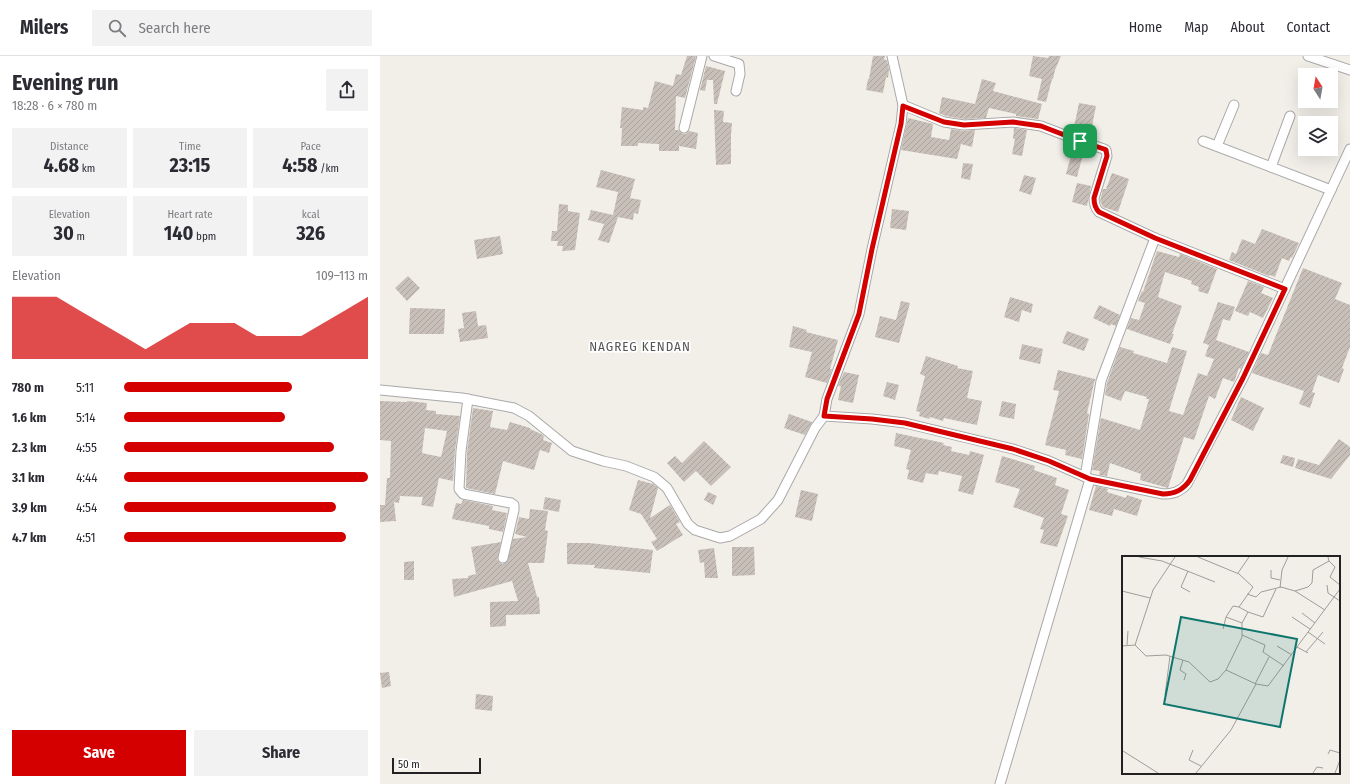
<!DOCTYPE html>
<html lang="en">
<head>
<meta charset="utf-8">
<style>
  body { margin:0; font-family:"Fira Sans Condensed",sans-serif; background:#f2f2f3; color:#2b2b33; height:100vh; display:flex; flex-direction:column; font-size:15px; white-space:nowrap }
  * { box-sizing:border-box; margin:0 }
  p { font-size:13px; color:#7c7c81 }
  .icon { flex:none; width:22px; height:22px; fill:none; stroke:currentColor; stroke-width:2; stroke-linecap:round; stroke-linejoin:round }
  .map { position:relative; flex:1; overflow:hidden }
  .sheet { display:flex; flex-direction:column; background:#fff; width:380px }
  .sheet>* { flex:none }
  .needle { width:26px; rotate:349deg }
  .tools { position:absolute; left:918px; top:12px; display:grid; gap:8px }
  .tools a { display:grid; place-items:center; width:40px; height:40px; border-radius:0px; background:#fff; box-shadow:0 4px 16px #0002; font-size:20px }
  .scale { position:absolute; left:12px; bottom:10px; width:89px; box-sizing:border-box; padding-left:4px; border:2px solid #222; border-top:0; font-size:11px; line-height:14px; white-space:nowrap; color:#222; -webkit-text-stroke:3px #fff; paint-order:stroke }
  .pin { position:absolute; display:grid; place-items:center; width:34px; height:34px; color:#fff; margin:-17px; border-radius:8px; box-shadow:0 2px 6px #0006 }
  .round { display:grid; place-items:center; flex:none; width:42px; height:42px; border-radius:0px; background:#f2f2f3 }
  .headline { display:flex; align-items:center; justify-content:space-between; height:68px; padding:0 12px }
  h1 { font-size:22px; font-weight:700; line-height:30px }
  .metrics { display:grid; grid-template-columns:repeat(3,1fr); gap:6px; height:68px; padding:4px 12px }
  .metrics div { display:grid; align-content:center; border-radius:0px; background:#f2f2f3; text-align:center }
  .metrics b { font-size:20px; font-weight:700 }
  .metrics small { font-size:11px; font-weight:400 }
  .metrics p { font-size:11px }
  .chart { height:112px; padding:8px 12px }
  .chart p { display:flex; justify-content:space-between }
  .chart svg { width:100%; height:72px; margin-top:4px; fill:#d40000; opacity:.7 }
  .action { display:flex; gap:8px; margin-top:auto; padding:8px 12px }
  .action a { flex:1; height:46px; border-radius:0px; background:#d40000; color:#fff; font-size:16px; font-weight:700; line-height:46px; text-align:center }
  .action a+a { background:#f2f2f3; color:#2b2b33 }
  ul { padding:0 12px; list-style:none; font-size:13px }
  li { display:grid; grid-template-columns:64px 48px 1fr; align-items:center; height:30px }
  li i { height:10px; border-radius:5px; background:#d40000 }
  header { display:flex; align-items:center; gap:24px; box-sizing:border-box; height:56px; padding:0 20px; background:#fff; border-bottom:1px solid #e1e1e2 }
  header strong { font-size:19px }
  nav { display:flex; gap:22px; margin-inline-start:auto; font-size:14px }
  .search { width:280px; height:36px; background:#f2f2f3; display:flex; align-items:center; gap:10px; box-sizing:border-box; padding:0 14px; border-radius:0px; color:#7c7c81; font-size:15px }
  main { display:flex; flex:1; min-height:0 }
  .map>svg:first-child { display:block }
</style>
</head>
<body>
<header>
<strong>Milers</strong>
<div class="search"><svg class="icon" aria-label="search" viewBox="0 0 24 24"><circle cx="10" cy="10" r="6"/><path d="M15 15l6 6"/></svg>Search here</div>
<nav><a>Home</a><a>Map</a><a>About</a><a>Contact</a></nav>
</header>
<main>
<section class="sheet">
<div class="headline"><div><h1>Evening run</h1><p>18:28 · 6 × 780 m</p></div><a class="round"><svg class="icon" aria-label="share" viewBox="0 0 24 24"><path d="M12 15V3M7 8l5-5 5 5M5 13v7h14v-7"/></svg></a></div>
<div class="metrics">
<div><p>Distance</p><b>4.68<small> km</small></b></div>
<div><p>Time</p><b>23:15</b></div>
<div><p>Pace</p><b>4:58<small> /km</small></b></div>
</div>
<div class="metrics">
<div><p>Elevation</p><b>30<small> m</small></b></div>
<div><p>Heart rate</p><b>140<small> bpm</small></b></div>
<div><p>kcal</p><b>326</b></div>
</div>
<div class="chart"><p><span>Elevation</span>109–113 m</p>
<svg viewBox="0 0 160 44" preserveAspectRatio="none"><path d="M0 44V6L10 6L20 6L30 14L40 22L50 30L60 38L70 30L80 22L90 22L100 22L110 30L120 30L130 30L140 22L150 14L160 6V44z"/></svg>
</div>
<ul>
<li><b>780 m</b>5:11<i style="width:69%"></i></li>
<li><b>1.6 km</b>5:14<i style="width:66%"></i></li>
<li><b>2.3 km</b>4:55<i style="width:86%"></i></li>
<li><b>3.1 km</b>4:44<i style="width:100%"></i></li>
<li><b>3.9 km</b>4:54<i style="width:87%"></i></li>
<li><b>4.7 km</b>4:51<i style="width:91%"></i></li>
</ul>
<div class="action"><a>Save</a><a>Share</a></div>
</section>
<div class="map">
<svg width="970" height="728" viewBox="0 0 970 728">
  <defs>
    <pattern id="building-hatch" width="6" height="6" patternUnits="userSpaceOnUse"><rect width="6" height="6" fill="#c7bfb8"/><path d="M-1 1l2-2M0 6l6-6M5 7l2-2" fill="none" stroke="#aba49e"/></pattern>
  </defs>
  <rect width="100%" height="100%" fill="#f2efe9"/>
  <g fill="url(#building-hatch)" fill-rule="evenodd">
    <polygon points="307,0 316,0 305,42 296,40 295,74 298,74 303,78 306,78 309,75 318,77 316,93 299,90 299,95 279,95 279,88 258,87 258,90 241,90 242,72 240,72 242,51 263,54 263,51 268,52 275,25 293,30 296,18 301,19"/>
    <polygon points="493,0 505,0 504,4 507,4 509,14 508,22 506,21 503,37 486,34 488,23 489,23"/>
    <polygon points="653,0 668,2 669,0 681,0 675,14 673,23 672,23 666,46 657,44 662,23 649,20"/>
    <polygon points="326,10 345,15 337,48 334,48 333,24 327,24 325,35 320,34"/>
    <polygon points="602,23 616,27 613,35 662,48 658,63 636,60 636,58 609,52 606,62 584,63 566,60 559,57 562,41 595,48"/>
    <polygon points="699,47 716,50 710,80 693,76"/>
    <polygon points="334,54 344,55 343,66 352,67 351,79 351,108 336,109"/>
    <polygon points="528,62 553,68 551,81 569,84 571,73 583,75 595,74 592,91 581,88 577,103 521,94"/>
    <polygon points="634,72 647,74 642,100 632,98 635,83 633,83"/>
    <polygon points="691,99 702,102 697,121 686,118"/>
    <polygon points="583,107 593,108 590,124 581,122"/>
    <polygon points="221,114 255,123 250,142 261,144 258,158 254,157 253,164 238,161 229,187 218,184 224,168 208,164 211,154 233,159 238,136 216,131"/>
    <polygon points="732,117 749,123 738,156 723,151 720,145 723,133 726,133"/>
    <polygon points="644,119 656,122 651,139 639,135"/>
    <polygon points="697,127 711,130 707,150 692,146"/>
    <polygon points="179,148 188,149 188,155 200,157 195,194 182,195 183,190 177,190 178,185 171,185 172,175 177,175"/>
    <polygon points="512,153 529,155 526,174 510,172"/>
    <polygon points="882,173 919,187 912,202 911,201 909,205 902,202 895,221 890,219 889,220 849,204 852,196 856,198 862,183 875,188"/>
    <polygon points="120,180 123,198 97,203 94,184"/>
    <polygon points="777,195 799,201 800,198 837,213 828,238 818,235 819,231 811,228 812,225 785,216 778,241 802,250 792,278 794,278 790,288 747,273 751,262 759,264 765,247 758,245 762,235 763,236"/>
    <polygon points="923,212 962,227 955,243 970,249 970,291 962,312 964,313 959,327 938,319 932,336 935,337 930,352 919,348 924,335 872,317 881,297 888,299"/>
    <polygon points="28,220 40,232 27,245 15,232"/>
    <polygon points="868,225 884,231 881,237 893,242 883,262 870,256 868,260 855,255"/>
    <polygon points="630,241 653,248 651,257 642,254 639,266 624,261"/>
    <polygon points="521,245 530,247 519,287 495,281 500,260 516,264"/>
    <polygon points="838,246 855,251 850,265 843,263 836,284 869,296 861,313 859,312 854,326 843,322 835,343 829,340 814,384 804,381 788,432 760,424 761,418 730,407 727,420 719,419 720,415 712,414 721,362 760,374 769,343 766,343 767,341 745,335 741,345 725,339 727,327 740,291 754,295 753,297 787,307 792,291 807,295 789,355 803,359 818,317 827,320 834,303 825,300 829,289 823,287"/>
    <polygon points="719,249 740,259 736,270 731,268 730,270 713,262"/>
    <polygon points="30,252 65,253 64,278 29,278"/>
    <polygon points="96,255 98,270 106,269 108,282 80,286 78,273 84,272 82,257"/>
    <polygon points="413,270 427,274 426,276 458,284 450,313 452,313 447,327 425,321 432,296 409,291"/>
    <polygon points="687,275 709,283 704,295 682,287"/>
    <polygon points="642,288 663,293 660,308 639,303"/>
    <polygon points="546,300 578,310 577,312 593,315 587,342 602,345 597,369 564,362 563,365 550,361 549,363 539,360 540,356 536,355 545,320 540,318"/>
    <polygon points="678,314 715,323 707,357 709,358 702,403 685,399 686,394 665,389 679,335 673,334"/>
    <polygon points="464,316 479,319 473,347 458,344 461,330 458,330"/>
    <polygon points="507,326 519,329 515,344 503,340"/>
    <polygon points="861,341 884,352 873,375 851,364"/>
    <path d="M0,345L27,346V345L47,347L46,354L56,355V358L80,360L75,394L73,425L59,422L53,451L41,449L43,441L20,440L19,447L14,446L16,465L0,466V449H5L7,422H10L11,385L0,384ZM45,372L67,375L61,401L42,397Z"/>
    <polygon points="622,345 636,348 634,363 619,360"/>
    <polygon points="93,352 113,355 110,371 127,374 130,366 150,372 150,373 161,378 164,380 163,384 172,387 169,397 160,394 154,414 123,405 115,438 86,432 87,396"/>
    <polygon points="409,358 432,366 425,379 404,372"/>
    <polygon points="516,377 564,387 563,389 572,391 571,395 589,399 590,395 604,399 593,439 578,435 582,420 559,415 558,419 546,417 543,427 527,423 529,414 526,413 531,394 514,390"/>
    <polygon points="959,383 970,391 970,399 951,423 915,412 918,403 939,409"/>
    <polygon points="324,385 351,411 331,430 316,415 304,426 287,407 295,400 302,407"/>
    <polygon points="903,399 915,402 913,411 900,407"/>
    <polygon points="622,400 655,410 654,414 677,422 675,429 689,434 681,458 688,460 677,491 660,487 664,474 660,473 664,462 633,451 640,433 615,426"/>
    <polygon points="258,424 273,428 278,432 270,462 290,449 300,466 296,468 303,479 277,495 271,486 277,483 261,458 249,454"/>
    <polygon points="716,430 728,433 727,436 746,442 747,439 762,444 757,460 734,453 732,460 709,454"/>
    <polygon points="421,434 438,438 432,465 415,461"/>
    <polygon points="328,436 337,440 333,449 324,444"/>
    <polygon points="165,441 181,444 179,456 163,453"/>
    <polygon points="83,444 113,450 112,454 127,457 123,476 109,473 109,470 72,463 76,447 81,448"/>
    <polygon points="150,453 168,455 165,474 168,475 164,507 148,507 157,541 159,541 160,558 126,559 126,570 110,571 110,546 138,545 132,525 74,541 72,523 88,522 88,520 96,518 91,491 121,486 117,504 122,508 127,506 133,483 147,481 135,478 139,461 149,463"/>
    <polygon points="187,487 209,487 273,494 270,517 214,512 215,509 187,508"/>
    <polygon points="352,491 374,491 375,519 352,520"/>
    <polygon points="334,492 338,522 325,522 324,506 320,507 318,494"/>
    <polygon points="34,505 34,524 24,524 24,506"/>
    <polygon points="9,616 11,630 2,632 0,617"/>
    <polygon points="96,638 113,640 112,655 95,653"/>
  </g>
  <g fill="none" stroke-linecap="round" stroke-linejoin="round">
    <g stroke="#a9a9a9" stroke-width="11">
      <g id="street">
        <polyline points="334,0 359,8 360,18 356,35"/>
        <polyline points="928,0 970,14"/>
        <path d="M523,49L564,66L584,69L633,66L661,70L700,85L724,93L726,94L727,100L714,142C714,148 715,152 719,156L775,182L905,233"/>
        <polyline points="304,72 322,0"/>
        <polyline points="823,85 951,134"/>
        <polyline points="837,90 854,49"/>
        <polyline points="891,111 910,60"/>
        <polyline points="0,334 82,342 134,352 149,360 192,395 223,405 246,410 274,421 287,432 308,468 315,474 340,482 350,480 381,463 398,444 435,372 444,360 492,363 525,367 633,393 669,405 710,423"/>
        <polyline points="88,343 81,395 79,433 83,438 131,447 134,449 134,454 123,502"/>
        <polyline points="444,360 447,343 479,258 492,193 521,68 523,49 512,0"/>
        <polyline points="705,421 721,325 775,182"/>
        <path d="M620,728L710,423L783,438C793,438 800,436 807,428L863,322L970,93"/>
      </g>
    </g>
    <use href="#street" stroke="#fff" stroke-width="9"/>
  </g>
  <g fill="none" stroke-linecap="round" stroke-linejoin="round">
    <g stroke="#fff" stroke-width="8">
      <path id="route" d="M523,50L564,66L584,69L633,66L661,70L700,85L724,93L726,94L727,100L714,142C714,148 715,152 719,156L775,182L905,233L863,322L810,424C803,434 795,438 783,438L710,423L669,405L633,393L525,367L492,363L444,360L447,343L479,258L492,193L521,68Z"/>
    </g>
    <use href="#route" stroke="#d40000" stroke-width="5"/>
  </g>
  <g text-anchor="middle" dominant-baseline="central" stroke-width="3.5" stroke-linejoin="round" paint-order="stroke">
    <g font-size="13" letter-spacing="1" fill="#555" stroke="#fff">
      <text x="260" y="290">NAGREG KENDAN</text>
    </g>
  </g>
  <g transform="translate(742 500)">
    <rect width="218" height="218" fill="#f2efe9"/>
    <path fill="none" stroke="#9f9d99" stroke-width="1" d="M17,1L40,5L93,26M76,1L117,18L131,31L117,51L126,56L120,67V81L104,114M206,1L207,5L213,11L208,21L218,29M149,14V22L158,24M66,15L59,31L68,36M116,17L127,1M205,29L206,37L218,45M158,32L160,14L166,1M0,35L28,42M173,35L203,54M125,38L134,41L139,36L159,31L173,35L186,31L190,27L191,14L207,5M117,51L111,50L104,61L120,67M126,56L141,61L154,33M180,57L193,67M170,61L188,73M101,73L104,61M186,76L203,88M120,79L143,89L141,96L162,110M5,89L6,75M13,89L31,34L53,1M0,90L13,89L24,100L44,99L67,106L88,126L96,123L104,114L134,128M155,90L170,99M175,91L186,97M184,96L201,76M61,104L58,114L64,118L62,124M133,128L147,101M43,139L48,100M71,194L67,204L79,210M1,195L36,217M206,198L208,194L218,197M74,217L109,174L134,128L146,130L218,33M191,217L195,211L201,212M213,217L218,204"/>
    <path fill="#0f766e" fill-opacity="0.15" stroke="#0f766e" stroke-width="2" d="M59,61L175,83L158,171L42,148Z"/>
    <rect width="218" height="218" fill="none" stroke="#222" stroke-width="2"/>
  </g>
</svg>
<div class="tools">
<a><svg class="needle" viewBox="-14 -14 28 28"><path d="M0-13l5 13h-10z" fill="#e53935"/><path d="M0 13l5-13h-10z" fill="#7c7c81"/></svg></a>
<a><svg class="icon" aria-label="layers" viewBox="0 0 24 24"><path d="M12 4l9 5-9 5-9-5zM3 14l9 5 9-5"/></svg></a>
</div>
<div class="scale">50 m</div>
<div class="pin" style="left:700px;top:85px;background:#1e9e55"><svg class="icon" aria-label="arrive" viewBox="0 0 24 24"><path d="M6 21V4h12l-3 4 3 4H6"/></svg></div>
</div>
</main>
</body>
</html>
